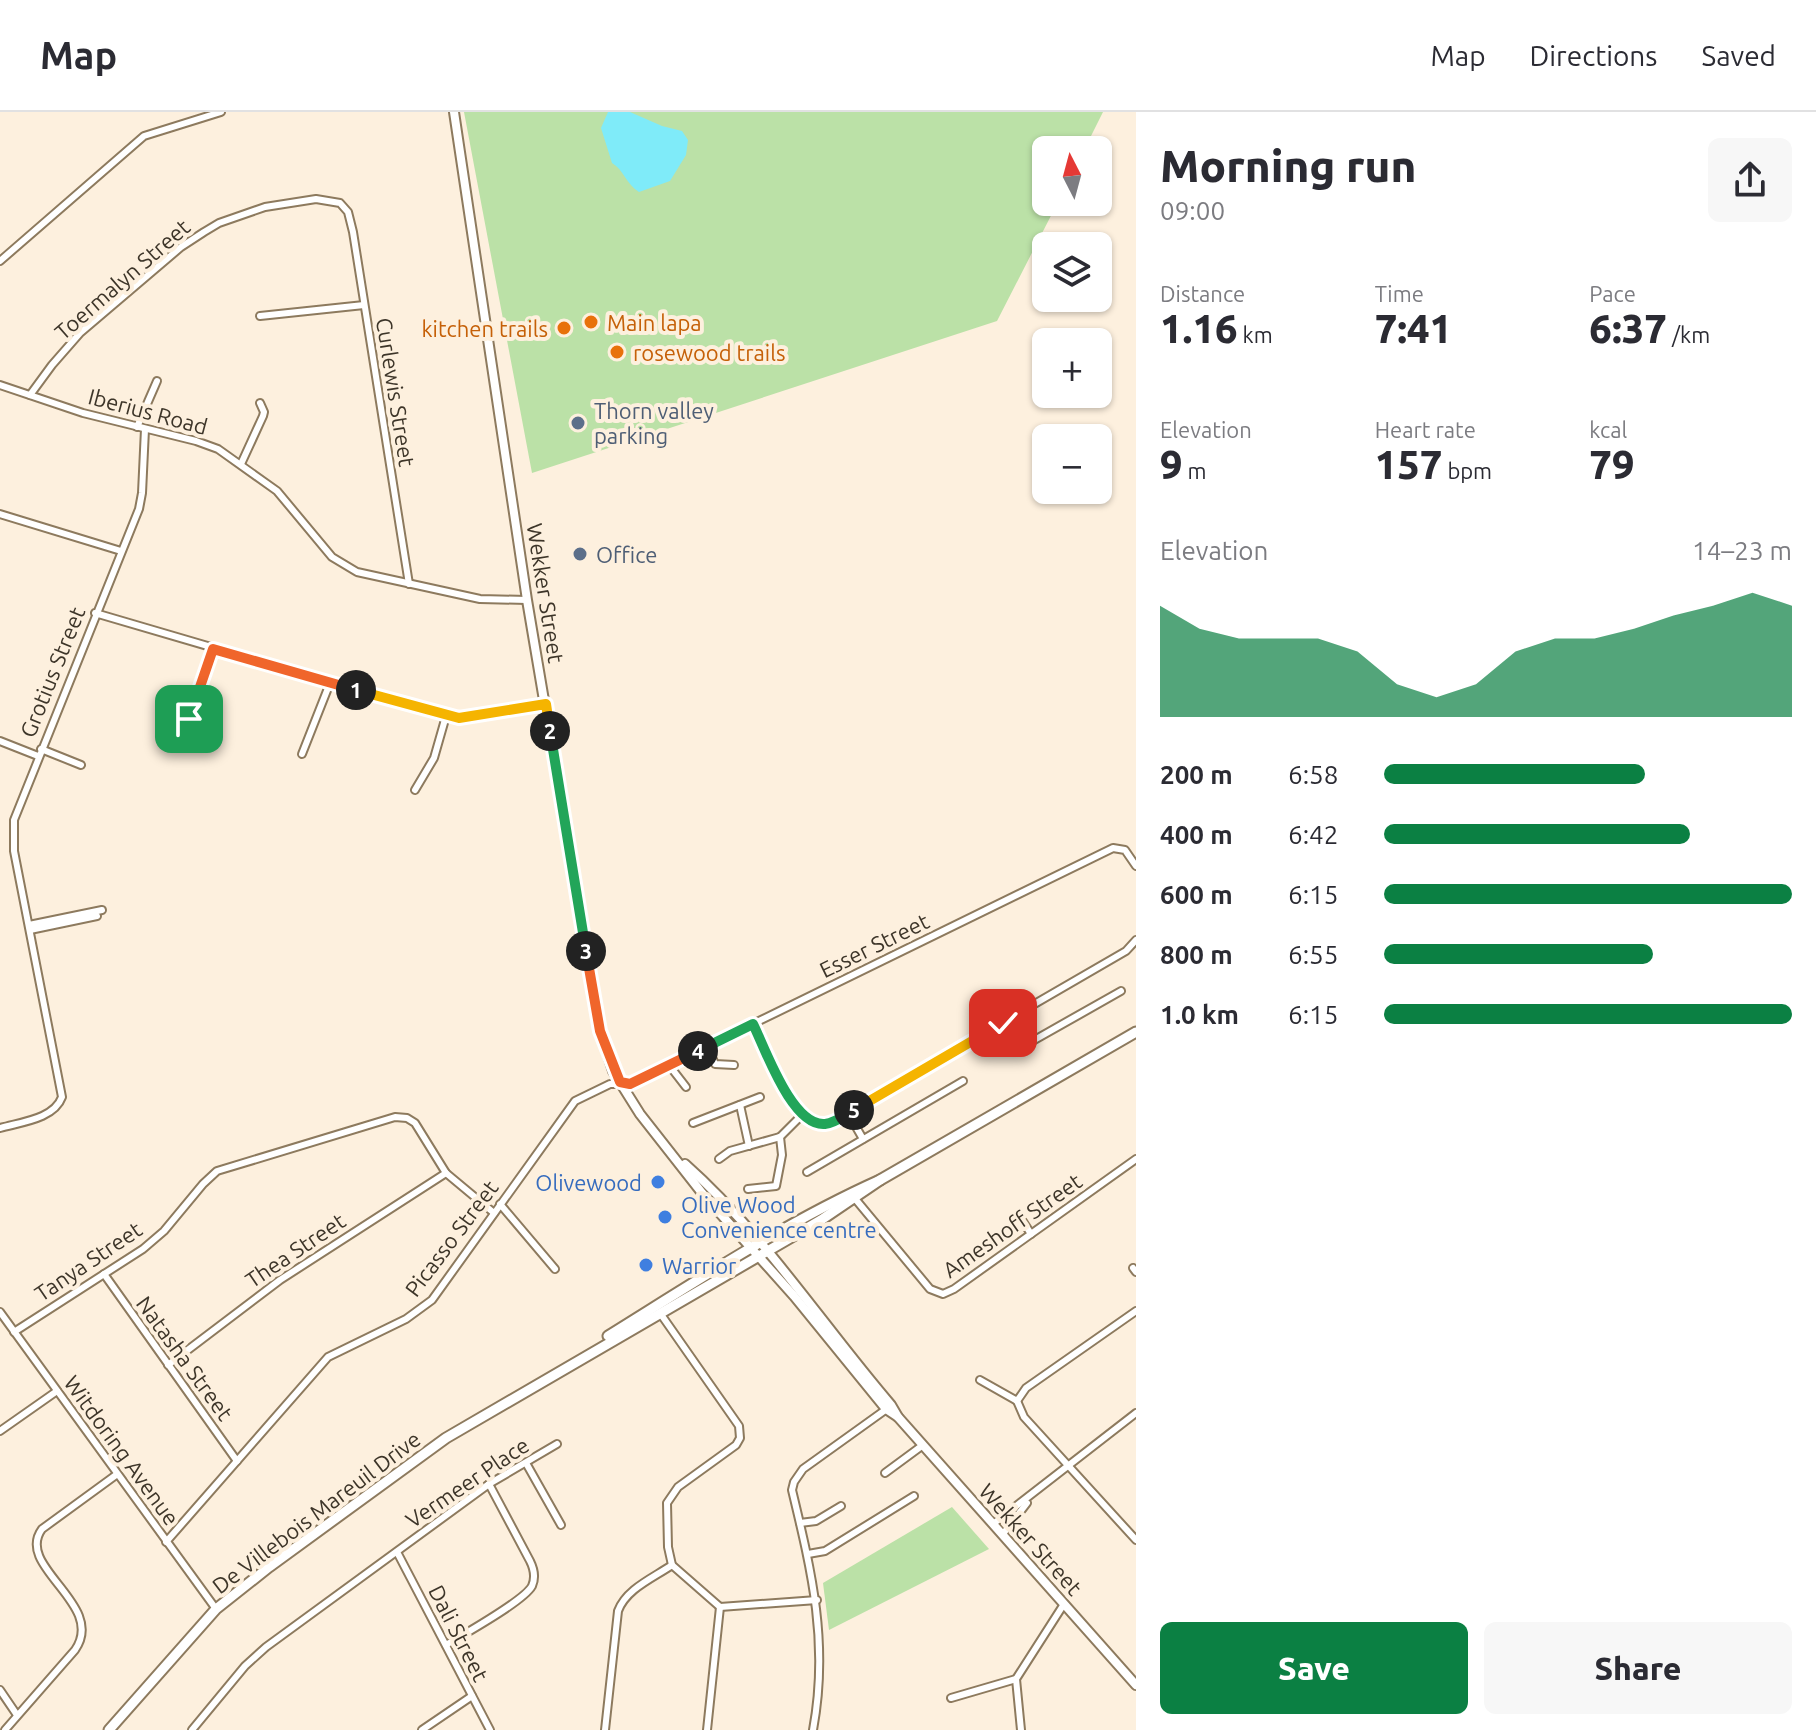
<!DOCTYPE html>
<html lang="en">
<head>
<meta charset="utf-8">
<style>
  body { margin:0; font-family:Ubuntu,sans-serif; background:#f7f7f7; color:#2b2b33; height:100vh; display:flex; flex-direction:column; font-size:30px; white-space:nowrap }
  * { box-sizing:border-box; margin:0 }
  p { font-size:26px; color:#7c7c81 }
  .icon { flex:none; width:44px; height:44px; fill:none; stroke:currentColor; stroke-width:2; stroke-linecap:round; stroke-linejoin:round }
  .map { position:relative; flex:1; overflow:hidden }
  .drawer { display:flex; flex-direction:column; background:#fff; width:680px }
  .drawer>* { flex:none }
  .needle { width:52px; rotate:354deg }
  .fabs { position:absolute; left:1032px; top:24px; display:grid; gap:16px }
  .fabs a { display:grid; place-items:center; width:80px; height:80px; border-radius:12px; background:#fff; box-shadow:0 2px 6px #0004; font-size:40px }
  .pin { position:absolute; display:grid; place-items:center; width:68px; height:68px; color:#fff; margin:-34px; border-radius:16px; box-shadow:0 4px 12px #0006 }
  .km { position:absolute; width:40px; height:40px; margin:-20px; border-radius:50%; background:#222; color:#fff; font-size:22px; line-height:40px; text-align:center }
  .round { display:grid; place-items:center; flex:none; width:84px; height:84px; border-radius:12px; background:#f7f7f7 }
  .summary { display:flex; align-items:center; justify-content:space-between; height:136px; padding:0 24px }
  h1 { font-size:44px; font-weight:800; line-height:60px }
  .metrics { display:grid; grid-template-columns:repeat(3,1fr); gap:12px; height:136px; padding:8px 24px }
  .metrics div { display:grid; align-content:center }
  .metrics b { font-size:40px; font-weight:800 }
  .metrics small { font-size:22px; font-weight:400 }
  .metrics p { font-size:22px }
  .chart { height:224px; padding:16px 24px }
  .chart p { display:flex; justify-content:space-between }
  .chart svg { width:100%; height:144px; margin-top:8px; fill:#0b8043; opacity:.7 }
  .primary-button { display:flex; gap:16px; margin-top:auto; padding:16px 24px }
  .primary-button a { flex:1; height:92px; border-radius:12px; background:#0b8043; color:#fff; font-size:32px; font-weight:800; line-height:92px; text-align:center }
  .primary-button a+a { background:#f7f7f7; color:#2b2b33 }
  ul { padding:0 24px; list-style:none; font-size:26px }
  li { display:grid; grid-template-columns:128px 96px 1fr; align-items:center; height:60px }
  li i { height:20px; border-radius:10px; background:#0b8043 }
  header { display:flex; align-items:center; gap:48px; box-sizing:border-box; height:112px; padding:0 40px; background:#fff; border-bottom:2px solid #e1e1e2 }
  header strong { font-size:38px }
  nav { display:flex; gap:44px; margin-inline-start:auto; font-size:28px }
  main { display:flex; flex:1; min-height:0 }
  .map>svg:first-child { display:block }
</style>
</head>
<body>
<header>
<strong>Map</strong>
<nav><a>Map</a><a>Directions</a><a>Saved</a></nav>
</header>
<main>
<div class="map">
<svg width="1136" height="1618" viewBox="0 0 1136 1618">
  <rect width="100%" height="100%" fill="#fdf0de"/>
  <g fill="#bbe1a7">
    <polygon points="464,0 1103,0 1084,38 1046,38 1046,90 1058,90 997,209 532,361"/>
    <polygon points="952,1395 989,1437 829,1518 823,1471"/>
  </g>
  <path fill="#7febf9" d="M608,0H630L662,14L682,19L688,28L686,43L670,69L639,80C626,72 624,58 612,51L601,16Z"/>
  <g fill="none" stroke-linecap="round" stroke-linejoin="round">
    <g stroke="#8d7a5e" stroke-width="10">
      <g id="minor">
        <polyline points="0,149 144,24 221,0"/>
        <polyline points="260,204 364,193"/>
        <polyline points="0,273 83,301 196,329 218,337 277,379 332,445 357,460 480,487 527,488"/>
        <polyline points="30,283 52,253 80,221 181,135 204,120 219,111 265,95 316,87 340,91 348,100 353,120 409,472"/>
        <polyline points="137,315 157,269"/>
        <polyline points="241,352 263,304 264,300 260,291"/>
        <polyline points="0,402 121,439"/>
        <polyline points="95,501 446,604 466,606 546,592"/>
        <polyline points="189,607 213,537"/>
        <polyline points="0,629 38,644"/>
        <polyline points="41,637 81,653"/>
        <polyline points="302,642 330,571"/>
        <polyline points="415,678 434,646 446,604"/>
        <polyline points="29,813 102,798"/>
        <polyline points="30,818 97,804"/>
        <polyline points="1003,911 1013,931 1022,935 1121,879"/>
        <path d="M753,912C767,939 792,1017 829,1011L1126,839L1136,828"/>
        <polyline points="707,934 715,952 734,953"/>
        <polyline points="669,953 686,975"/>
        <polyline points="740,993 749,1034"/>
        <polyline points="848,1001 863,1027"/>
        <polyline points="693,1011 760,985"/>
        <path d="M0,1016C21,1010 54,1007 62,985L14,739V708L139,397L142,381L145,317"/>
        <polyline points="719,1047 730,1039 780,1025 803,1002"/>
        <polyline points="807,1060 963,969"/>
        <polyline points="748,1077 776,1074 782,1043 780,1025"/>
        <polyline points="852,1083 930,1177 943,1182 954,1177 1136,1047"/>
        <polyline points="500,1092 555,1157"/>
        <polyline points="1020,1105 1031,1122"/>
        <polyline points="1133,1156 1136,1160"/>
        <polyline points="104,1162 237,1349"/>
        <polyline points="0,1200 216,1497"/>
        <polyline points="660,1201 739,1314 740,1326 736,1333 678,1375 667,1391 668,1435 672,1453 720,1495 817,1488"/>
        <polyline points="14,1220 143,1137 164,1119 203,1072 217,1059 395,1005 407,1006 415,1011 446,1061 494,1101"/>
        <polyline points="168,1253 280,1168 446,1061"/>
        <polyline points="980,1268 1017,1289"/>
        <polyline points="1017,1289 1024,1305 1136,1428"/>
        <polyline points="1017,1289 1026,1276 1136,1199"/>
        <polyline points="0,1319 57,1279"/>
        <polyline points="526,1351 561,1413"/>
        <polyline points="885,1361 923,1333"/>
        <polyline points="800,1411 816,1409 841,1394"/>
        <polyline points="993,1412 1136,1301"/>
        <polyline points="1003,1422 1027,1391"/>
        <polyline points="166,1430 328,1245 406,1207 432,1188 575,989 610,972 630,972 1113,736 1125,738 1136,754"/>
        <polyline points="397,1440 490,1618"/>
        <polyline points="808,1442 825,1439 914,1384"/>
        <path d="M446,1533C464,1522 524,1489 532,1474C536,1465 534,1457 530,1449L489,1372"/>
        <polyline points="0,1578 17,1603"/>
        <polyline points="951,1586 1016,1567"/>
        <path d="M5,1618L75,1538C107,1492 14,1455 42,1417L116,1363"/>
        <polyline points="192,1618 245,1554 266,1535 489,1372 557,1332"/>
        <polyline points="422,1618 472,1584"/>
        <path d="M605,1618L618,1499C626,1477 653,1466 672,1453"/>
        <polyline points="707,1618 720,1495"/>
        <path d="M813,1618C829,1532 812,1461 792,1378L794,1370L803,1357L888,1296"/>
        <polyline points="1021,1618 1016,1567 1064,1492"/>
      </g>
    </g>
    <g stroke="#8d7a5e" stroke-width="12">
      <g id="tertiary">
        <polyline points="454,0 527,488 600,919 613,959 640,1002 702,1081 794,1184 886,1297 898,1305"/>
        <path d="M685,1052C764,1122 823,1214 891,1293L898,1305L1136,1573"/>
      </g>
    </g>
    <g stroke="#8d7a5e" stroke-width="13">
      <g id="secondary">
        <path d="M608,1224C695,1170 786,1110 880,1068L1136,920"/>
        <polyline points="109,1618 216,1497 269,1455 446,1326 821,1108 880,1068"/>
      </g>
    </g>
    <use href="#minor" stroke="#fff" stroke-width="6"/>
    <use href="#tertiary" stroke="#fff" stroke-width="8"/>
    <use href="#secondary" stroke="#fff" stroke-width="9"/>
  </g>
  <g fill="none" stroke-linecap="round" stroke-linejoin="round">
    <g stroke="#fff" stroke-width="16">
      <polyline id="split-1" points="189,607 213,537 356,578"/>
    </g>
    <g stroke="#fff" stroke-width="16">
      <polyline id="split-2" points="356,578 459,606 546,592 550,619"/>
    </g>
    <g stroke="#fff" stroke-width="16">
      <polyline id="split-3" points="550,619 586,839"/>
    </g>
    <g stroke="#fff" stroke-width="16">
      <polyline id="split-4" points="586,839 600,919 620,970 630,972 698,939"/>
    </g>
    <g stroke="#fff" stroke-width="16">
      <path id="split-5" d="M698,939L753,912C765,936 792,1015 825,1012C835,1011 845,1003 854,998"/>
    </g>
    <g stroke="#fff" stroke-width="16">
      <polyline id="split-6" points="854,998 1003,911"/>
    </g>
    <use href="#split-1" stroke="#f0652b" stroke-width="10"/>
    <use href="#split-2" stroke="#f5b400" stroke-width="10"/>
    <use href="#split-3" stroke="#22a559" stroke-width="10"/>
    <use href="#split-4" stroke="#f0652b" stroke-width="10"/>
    <use href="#split-5" stroke="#22a559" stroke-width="10"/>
    <use href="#split-6" stroke="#f5b400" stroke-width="10"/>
  </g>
  <g fill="#e8710a" stroke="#fdf0de" stroke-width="3">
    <circle cx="591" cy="210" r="8"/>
    <circle cx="564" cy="216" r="8"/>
    <circle cx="617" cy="240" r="8"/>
  </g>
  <g fill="#5c6f8a" stroke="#fdf0de" stroke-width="3">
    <circle cx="578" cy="311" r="8"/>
    <circle cx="580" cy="442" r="8"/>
  </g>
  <g fill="#3f7fe0" stroke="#fdf0de" stroke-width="3">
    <circle cx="658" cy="1070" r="8"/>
    <circle cx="665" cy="1105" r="8"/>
    <circle cx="646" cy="1153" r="8"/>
  </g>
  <g text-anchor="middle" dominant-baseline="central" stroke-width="8" stroke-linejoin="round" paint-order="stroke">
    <g font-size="22" fill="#3d3529" stroke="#fdf0de">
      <text transform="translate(122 167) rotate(-41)">Toermalyn Street</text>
      <text transform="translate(396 280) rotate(81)">Curlewis Street</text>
      <text transform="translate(148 299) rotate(15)">Iberius Road</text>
      <text transform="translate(546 481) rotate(81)">Wekker Street</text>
      <text transform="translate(52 560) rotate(-68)">Grotius Street</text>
      <text transform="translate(874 833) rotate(-26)">Esser Street</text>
      <text transform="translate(1012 1113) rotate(-35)">Ameshoff Street</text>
      <text transform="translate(451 1126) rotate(-53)">Picasso Street</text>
      <text transform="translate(295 1138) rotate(-34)">Thea Street</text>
      <text transform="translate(88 1149) rotate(-34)">Tanya Street</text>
      <text transform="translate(185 1246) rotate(54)">Natasha Street</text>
      <text transform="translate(122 1338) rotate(54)">Witdoring Avenue</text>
      <text transform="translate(467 1370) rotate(-34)">Vermeer Place</text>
      <text transform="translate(316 1400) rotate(-37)">De Villebois Mareuil Drive</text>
      <text transform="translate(1031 1427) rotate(48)">Wekker Street</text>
      <text transform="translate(459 1521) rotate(63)">Dali Street</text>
    </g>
    <g font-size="22" fill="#c56008" stroke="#fdf0de" text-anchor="start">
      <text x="607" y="210">Main lapa</text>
      <text x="548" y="216" text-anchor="end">kitchen trails</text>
      <text x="633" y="240">rosewood trails</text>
    </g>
    <g font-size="22" fill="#4e5e75" stroke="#fdf0de" text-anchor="start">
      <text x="594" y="298">Thorn valley<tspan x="594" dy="25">parking</tspan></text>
      <text x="596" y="442">Office</text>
    </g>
    <g font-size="22" fill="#366cbe" stroke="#fdf0de" text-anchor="start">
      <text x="642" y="1070" text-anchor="end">Olivewood</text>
      <text x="681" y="1092">Olive Wood<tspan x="681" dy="25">Convenience centre</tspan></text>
      <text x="662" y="1153">Warrior</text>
    </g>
  </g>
</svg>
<div class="fabs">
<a><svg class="needle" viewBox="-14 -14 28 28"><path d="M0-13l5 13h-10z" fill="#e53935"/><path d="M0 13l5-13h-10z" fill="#7c7c81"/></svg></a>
<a><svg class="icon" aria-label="layers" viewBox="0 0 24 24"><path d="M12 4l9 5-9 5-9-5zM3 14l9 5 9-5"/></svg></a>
<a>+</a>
<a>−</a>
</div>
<div class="pin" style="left:189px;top:607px;background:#1e9e55"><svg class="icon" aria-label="arrive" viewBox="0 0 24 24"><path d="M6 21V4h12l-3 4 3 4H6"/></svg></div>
<div class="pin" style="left:1003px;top:911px;background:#d93025"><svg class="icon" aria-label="check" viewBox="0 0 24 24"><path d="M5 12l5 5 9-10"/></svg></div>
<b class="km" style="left:356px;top:578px">1</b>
<b class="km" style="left:550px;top:619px">2</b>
<b class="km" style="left:586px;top:839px">3</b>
<b class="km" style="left:698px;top:939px">4</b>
<b class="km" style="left:854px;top:998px">5</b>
</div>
<section class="drawer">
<div class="summary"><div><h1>Morning run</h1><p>09:00</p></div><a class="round"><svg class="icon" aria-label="share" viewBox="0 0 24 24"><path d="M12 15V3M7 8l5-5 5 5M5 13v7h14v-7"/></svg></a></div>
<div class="metrics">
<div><p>Distance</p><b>1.16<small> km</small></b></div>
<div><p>Time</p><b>7:41</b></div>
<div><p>Pace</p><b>6:37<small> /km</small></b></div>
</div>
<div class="metrics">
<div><p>Elevation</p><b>9<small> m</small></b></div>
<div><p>Heart rate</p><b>157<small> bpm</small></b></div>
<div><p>kcal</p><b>79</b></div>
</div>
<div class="chart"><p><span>Elevation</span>14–23 m</p>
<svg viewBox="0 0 160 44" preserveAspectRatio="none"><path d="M0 44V10L10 17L20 20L30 20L40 20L50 24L60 34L70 38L80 34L90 24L100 20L110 20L120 17L130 13L140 10L150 6L160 10V44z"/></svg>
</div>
<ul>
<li><b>200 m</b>6:58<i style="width:64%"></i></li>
<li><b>400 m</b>6:42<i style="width:75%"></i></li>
<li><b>600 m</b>6:15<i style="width:100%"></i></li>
<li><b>800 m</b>6:55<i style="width:66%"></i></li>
<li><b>1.0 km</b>6:15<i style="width:100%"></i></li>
</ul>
<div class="primary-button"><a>Save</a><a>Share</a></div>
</section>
</main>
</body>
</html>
